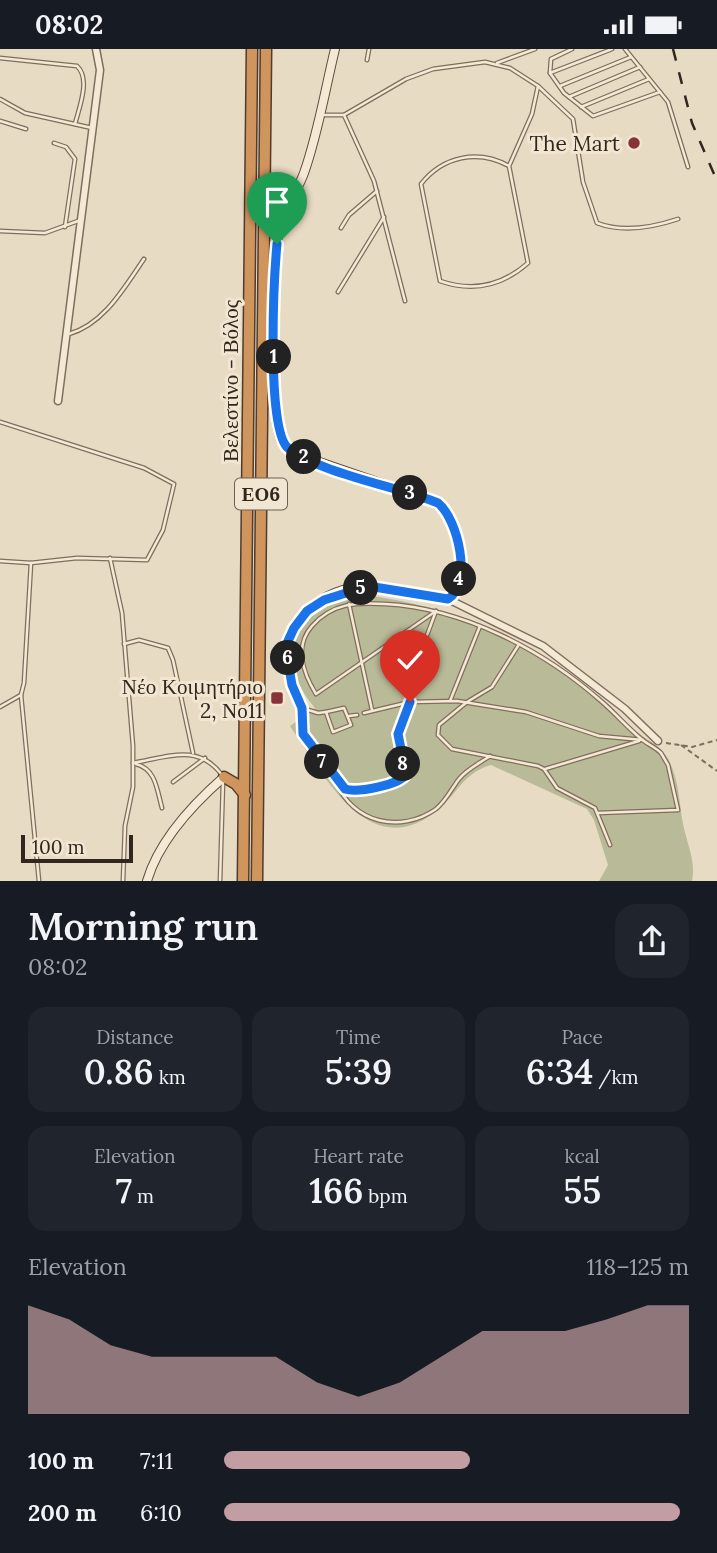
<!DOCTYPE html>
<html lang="en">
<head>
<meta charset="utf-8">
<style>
  body { margin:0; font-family:Lora,serif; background:#20242c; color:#f1f3f6; height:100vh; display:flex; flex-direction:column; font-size:26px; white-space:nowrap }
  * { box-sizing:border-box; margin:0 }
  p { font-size:23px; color:#9ea1a6 }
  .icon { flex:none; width:38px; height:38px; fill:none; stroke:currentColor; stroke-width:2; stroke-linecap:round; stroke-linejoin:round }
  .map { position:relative; height:832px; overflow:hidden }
  .details { display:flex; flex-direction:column; background:#171b24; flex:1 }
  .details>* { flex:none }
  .scale { position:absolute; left:21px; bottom:18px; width:112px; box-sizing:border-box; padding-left:7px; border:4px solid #32271e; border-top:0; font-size:19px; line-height:24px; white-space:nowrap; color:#32271e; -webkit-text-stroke:5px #f1e6d2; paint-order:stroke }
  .pin { position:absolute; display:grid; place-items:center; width:60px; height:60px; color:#fff; margin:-72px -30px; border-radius:50% 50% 50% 0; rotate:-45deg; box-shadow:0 0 7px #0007 }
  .pin .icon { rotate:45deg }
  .km { position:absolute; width:35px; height:35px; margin:-18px; border-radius:50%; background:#222; color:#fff; font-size:19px; line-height:35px; text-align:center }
  .round { display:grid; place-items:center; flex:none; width:74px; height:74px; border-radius:21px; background:#20242c }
  .summary { display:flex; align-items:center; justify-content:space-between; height:119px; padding:0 28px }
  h1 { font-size:38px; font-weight:600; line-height:52px }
  .figures { display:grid; grid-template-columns:repeat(3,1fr); gap:10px; height:119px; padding:7px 28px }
  .figures div { display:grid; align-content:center; border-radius:18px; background:#20242c; text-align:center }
  .figures b { font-size:35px; font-weight:600 }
  .figures small { font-size:19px; font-weight:400 }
  .figures p { font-size:19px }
  .chart { height:196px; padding:14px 28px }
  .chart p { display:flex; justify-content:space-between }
  .chart svg { width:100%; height:126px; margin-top:7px; fill:#c29da1; opacity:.7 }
  ul { padding:0 28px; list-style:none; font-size:23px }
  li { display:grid; grid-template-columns:112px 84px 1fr; align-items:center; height:52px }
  li i { height:18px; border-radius:9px; background:#c29da1 }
  .status { display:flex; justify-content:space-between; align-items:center; height:49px; padding:0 35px; background:#171b24; direction:ltr }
  .status svg { height:19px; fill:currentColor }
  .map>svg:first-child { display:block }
</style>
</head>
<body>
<div class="status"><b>08:02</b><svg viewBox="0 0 49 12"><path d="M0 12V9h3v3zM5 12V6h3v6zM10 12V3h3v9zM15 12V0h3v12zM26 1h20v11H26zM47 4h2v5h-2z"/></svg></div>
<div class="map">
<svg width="717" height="832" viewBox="0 0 717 832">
  <rect width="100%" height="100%" fill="#e8dbc3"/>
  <path fill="#b9ba97" d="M365,546C479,562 548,599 631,678C642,689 658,694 667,708C679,728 679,754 683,775C687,795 696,812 692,832H599L608,816L594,771L587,760L491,716C465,723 458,743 439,760C369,819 323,724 290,677L315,659C268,603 295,551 365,546Z"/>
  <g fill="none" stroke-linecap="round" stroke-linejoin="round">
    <g stroke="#806d5c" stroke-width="5">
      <g id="lane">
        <polyline points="572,0 551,10 550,24 564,44 593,67 660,43"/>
        <polyline points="625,0 668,53 688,118"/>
        <path d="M0,9L77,17C91,30 79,59 75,75"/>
        <polyline points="367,11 369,0"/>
        <polyline points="497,14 535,0"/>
        <polyline points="550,24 612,0"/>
        <polyline points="560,37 631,8"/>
        <polyline points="569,48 640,18"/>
        <polyline points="0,50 25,64 92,79"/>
        <polyline points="581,58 649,30"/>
        <path d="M323,66H344L406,30L433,20L485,13L510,19L538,37L573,70L583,133L597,174C623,184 654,178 678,170"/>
        <polyline points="344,66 374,132 405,252"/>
        <polyline points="0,72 26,80"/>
        <polyline points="54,94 66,98 75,110 65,178"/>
        <path d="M509,117C478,100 443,107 421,135L440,232C472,243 502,237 528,214L509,117L532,65L538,37"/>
        <polyline points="341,179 349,166 377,142"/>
        <polyline points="0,182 45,184 78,172"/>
        <polyline points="338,243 384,168"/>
        <path d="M69,285C104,275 124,239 144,210"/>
        <polyline points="0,373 144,419 174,435 163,481 147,511 77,509 31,514 0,512"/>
        <polyline points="110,509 122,564 133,697 133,738 125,777 123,832"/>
        <polyline points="349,555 372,661"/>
        <path d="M436,562L316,645C303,624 294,597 312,577C332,554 357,553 385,555C463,559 543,601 601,652C614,663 626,677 639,688C646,695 654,697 661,704L668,716L678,761L598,764"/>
        <polyline points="124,595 139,591 168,599 173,611 193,704"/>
        <polyline points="518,597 492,638 467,653 439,676 438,686 452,700 538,717 544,720 557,739 595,759 610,796"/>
        <polyline points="21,646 39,832"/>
        <polyline points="450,652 480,577"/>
        <polyline points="0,658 21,646 24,634 31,514"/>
        <polygon points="344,659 351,676 333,683 326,663"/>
        <polyline points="326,663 318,664 302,659 303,686 345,740 364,741 406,729 398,685 407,667 423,597 436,562"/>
        <polyline points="364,664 410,653 457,652 526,663 599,687 643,691"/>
        <polyline points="349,667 357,666"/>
        <path d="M133,714C168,708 198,694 222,726"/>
        <path d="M136,715C156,720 157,741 162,759"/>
        <polyline points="545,720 639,692"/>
        <polyline points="173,733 205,709"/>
        <path d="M336,733C353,774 400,785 436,760C446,752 452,739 459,730C467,720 480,714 490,707"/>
        <polyline points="220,832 223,733"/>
      </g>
    </g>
    <g stroke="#806d5c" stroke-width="9">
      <g id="street">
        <polyline points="58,352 100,21 96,0"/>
        <polyline points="448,550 543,597 625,660 658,692"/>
      </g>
    </g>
    <g stroke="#624e3f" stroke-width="10">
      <g id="secondary">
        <path d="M302,659C269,597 298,540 370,537C395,536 420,549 445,550L456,544C469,513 460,464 427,450L302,407C294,403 285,399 281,391C268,364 272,210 280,178C285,159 297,143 304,124C318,85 325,41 335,0"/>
        <path d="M147,832C159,791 192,756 224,728"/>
      </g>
    </g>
    <g stroke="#4f3c30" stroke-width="13">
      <g id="highway">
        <polyline points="224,728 236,735 245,746"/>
        <polyline points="243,832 252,0"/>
        <polyline points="257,832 266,0"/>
      </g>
    </g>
    <g stroke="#806d5c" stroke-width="2" stroke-dasharray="5 3.5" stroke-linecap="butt">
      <polyline points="666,694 692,698 717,691"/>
      <polyline points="681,696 717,722"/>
    </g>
    <use href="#lane" stroke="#f4e9d5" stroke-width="2.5"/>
    <use href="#street" stroke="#f4e9d5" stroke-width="6"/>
    <use href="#secondary" stroke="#f4e9d5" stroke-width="8"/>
    <use href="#highway" stroke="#cf955d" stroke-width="10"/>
    <polyline stroke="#32271e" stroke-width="2.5" stroke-dasharray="12 12" stroke-linecap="butt" points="673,0 692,74 717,132"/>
  </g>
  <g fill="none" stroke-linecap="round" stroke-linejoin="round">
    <g stroke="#fff" stroke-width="14">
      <path id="route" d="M277,195C274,228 266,381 288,399C319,424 399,438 438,454C458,470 473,535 448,550L368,537L324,551L307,562L294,579L288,592V613L292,636L302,659L303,685L345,740C357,744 400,736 406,725L398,685L410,653"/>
    </g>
    <use href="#route" stroke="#1a73e8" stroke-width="9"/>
  </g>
  <g fill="#883339" stroke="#f1e6d2" stroke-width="2.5">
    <circle cx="634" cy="94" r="7"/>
    <rect x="270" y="642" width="14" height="14" rx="3.5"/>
  </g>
  <g text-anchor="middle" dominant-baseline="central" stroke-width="6" stroke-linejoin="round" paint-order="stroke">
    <rect fill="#f1e6d2" stroke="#6b6054" stroke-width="2" x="235" y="429.5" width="52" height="31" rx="5"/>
    <g font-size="19" font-weight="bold" fill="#32271e">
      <text x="261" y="445">ΕΟ6</text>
    </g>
    <g font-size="21" fill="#32271e" stroke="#f1e6d2" text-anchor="end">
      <text x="620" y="94">The Mart</text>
      <text x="263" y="637">Νέο Κοιμητήριο<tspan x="263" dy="24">2, Νο11</tspan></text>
    </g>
    <g font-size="21" fill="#32271e" stroke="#f1e6d2">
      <text transform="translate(230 332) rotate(-90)">Βελεστίνο - Βόλος</text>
    </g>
  </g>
</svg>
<div class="scale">100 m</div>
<div class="pin" style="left:277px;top:195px;background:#1e9e55"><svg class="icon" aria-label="arrive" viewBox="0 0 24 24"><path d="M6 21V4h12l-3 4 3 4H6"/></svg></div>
<div class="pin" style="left:410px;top:653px;background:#d93025"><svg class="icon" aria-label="check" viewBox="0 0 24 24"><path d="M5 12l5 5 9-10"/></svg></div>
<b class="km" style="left:274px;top:308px">1</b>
<b class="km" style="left:304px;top:408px">2</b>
<b class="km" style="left:410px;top:444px">3</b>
<b class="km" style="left:459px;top:530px">4</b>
<b class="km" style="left:361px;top:539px">5</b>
<b class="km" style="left:288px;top:609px">6</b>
<b class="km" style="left:322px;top:713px">7</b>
<b class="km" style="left:403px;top:715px">8</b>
</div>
<section class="details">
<div class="summary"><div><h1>Morning run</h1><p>08:02</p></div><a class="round"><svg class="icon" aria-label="share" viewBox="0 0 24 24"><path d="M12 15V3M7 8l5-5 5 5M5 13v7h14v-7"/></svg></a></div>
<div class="figures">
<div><p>Distance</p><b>0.86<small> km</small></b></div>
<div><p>Time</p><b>5:39</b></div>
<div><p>Pace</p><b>6:34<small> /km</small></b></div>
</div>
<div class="figures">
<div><p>Elevation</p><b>7<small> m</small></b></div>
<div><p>Heart rate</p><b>166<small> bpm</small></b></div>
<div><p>kcal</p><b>55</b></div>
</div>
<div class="chart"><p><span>Elevation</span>118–125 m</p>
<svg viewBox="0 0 160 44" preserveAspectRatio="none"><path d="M0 44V6L10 11L20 20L30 24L40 24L50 24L60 24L70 33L80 38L90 33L100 24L110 15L120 15L130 15L140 11L150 6L160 6V44z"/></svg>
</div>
<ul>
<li><b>100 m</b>7:11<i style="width:53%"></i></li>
<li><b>200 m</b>6:10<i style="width:98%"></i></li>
</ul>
</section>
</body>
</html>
